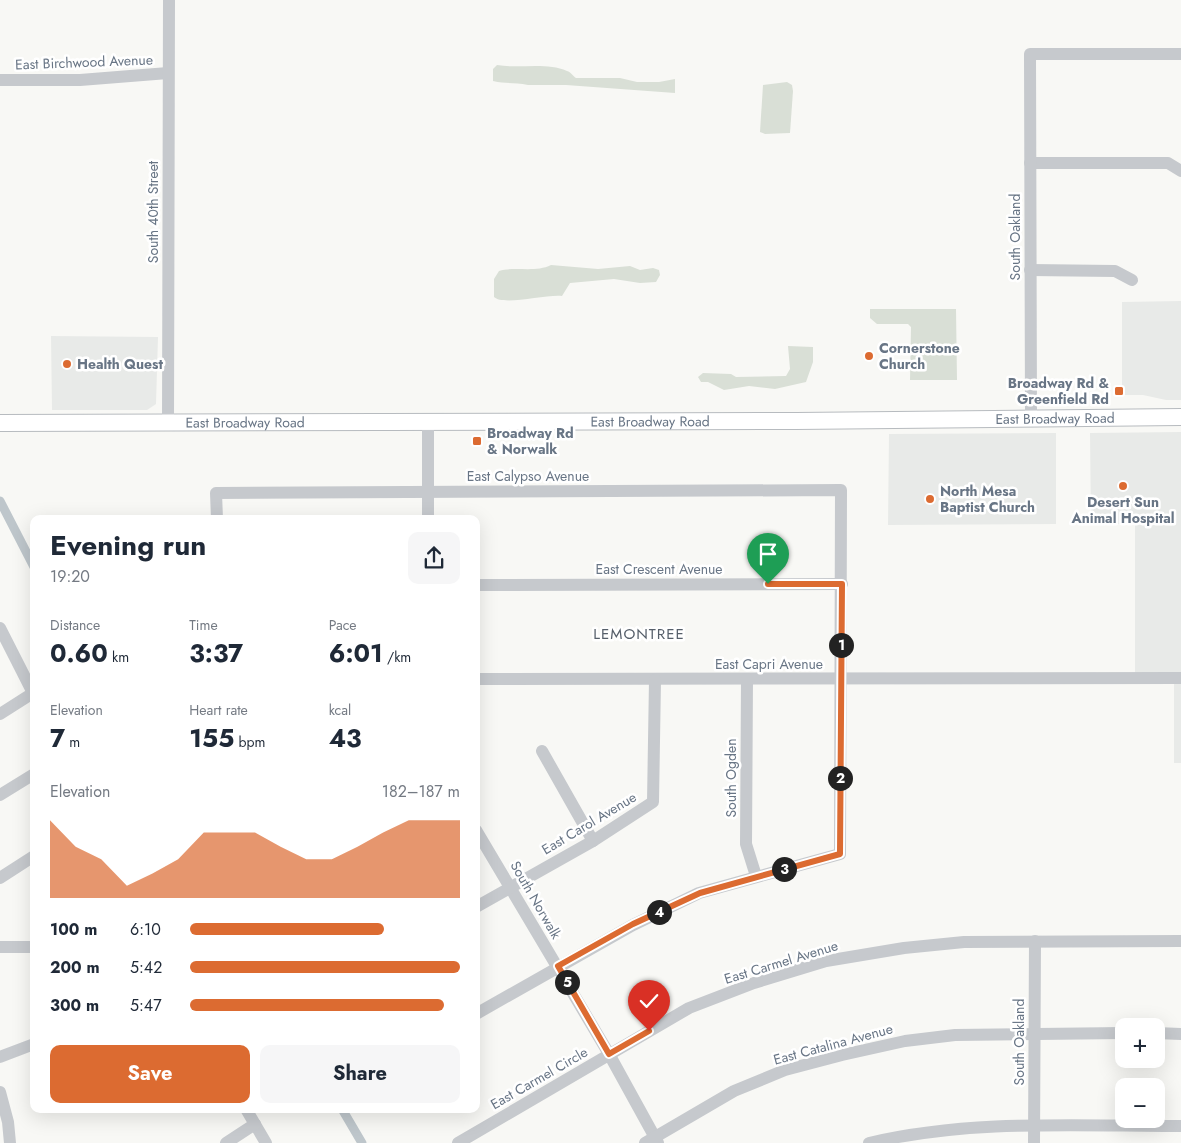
<!DOCTYPE html>
<html lang="en">
<head>
<meta charset="utf-8">
<style>
  body { margin:0; font-family:Jost,sans-serif; background:#f6f6f7; color:#1f2937; height:100vh; display:flex; flex-direction:column; font-size:19px; white-space:nowrap }
  * { box-sizing:border-box; margin:0 }
  p { font-size:16px; color:#747a83 }
  .icon { flex:none; width:28px; height:28px; fill:none; stroke:currentColor; stroke-width:2; stroke-linecap:round; stroke-linejoin:round }
  .map { position:relative; flex:1; overflow:hidden }
  .side { position:absolute; left:30px; top:515px; width:450px; height:598px; display:flex; flex-direction:column; background:#fff; border-radius:10px; box-shadow:0 5px 20px #0002 }
  .side>* { flex:none }
  .buttons { position:absolute; left:1115px; top:1018px; display:grid; gap:10px }
  .buttons a { display:grid; place-items:center; width:50px; height:50px; border-radius:10px; background:#fff; box-shadow:0 5px 20px #0002; font-size:25px }
  .pin { position:absolute; display:grid; place-items:center; width:42px; height:42px; color:#fff; margin:-51px -21px; border-radius:50% 50% 50% 0; rotate:-45deg; box-shadow:0 0 5px #0007 }
  .pin .icon { rotate:45deg }
  .km { position:absolute; width:25px; height:25px; margin:-12px; border-radius:50%; background:#222; color:#fff; font-size:14px; line-height:25px; text-align:center }
  .round { display:grid; place-items:center; flex:none; width:52px; height:52px; border-radius:10px; background:#f6f6f7 }
  .head { display:flex; align-items:center; justify-content:space-between; height:85px; padding:0 20px }
  h1 { font-size:28px; font-weight:700; line-height:38px }
  .metrics { display:grid; grid-template-columns:repeat(3,1fr); gap:8px; height:85px; padding:5px 20px }
  .metrics div { display:grid; align-content:center }
  .metrics b { font-size:25px; font-weight:700 }
  .metrics small { font-size:14px; font-weight:400 }
  .metrics p { font-size:14px }
  .chart { height:140px; padding:10px 20px }
  .chart p { display:flex; justify-content:space-between }
  .chart svg { width:100%; height:90px; margin-top:5px; fill:#dc6b31; opacity:.7 }
  .cta { display:flex; gap:10px; margin-top:auto; padding:10px 20px }
  .cta a { flex:1; height:58px; border-radius:10px; background:#dc6b31; color:#fff; font-size:20px; font-weight:700; line-height:58px; text-align:center }
  .cta a+a { background:#f6f6f7; color:#1f2937 }
  ul { padding:0 20px; list-style:none; font-size:16px }
  li { display:grid; grid-template-columns:80px 60px 1fr; align-items:center; height:38px }
  li i { height:12px; border-radius:6px; background:#dc6b31 }
  .map>svg:first-child { display:block }
</style>
</head>
<body>
<div class="map">
<svg width="1181" height="1143" viewBox="0 0 1181 1143">
  <rect width="100%" height="100%" fill="#f8f8f5"/>
  <g fill="#e8eae8">
    <polygon points="1181,301 1181,400 1166,400 1143,395 1122,395 1122,302"/>
    <polygon points="51,336 158,337 156,404 147,410 52,410"/>
    <polygon points="1181,432 1181,763 1174,763 1174,679 1135,679 1135,524 1091,524 1090,433"/>
    <polygon points="1056,433 1056,524 888,525 889,434"/>
  </g>
  <g fill="#d9dfd6">
    <path d="M497,65C519,69 547,62 567,71C571,72 573,76 576,78H620L637,82H659L675,79V93L566,85H528C515,82 506,84 493,81V69Z"/>
    <polygon points="787,82 792,85 793,91 790,133 765,134 760,132 763,85"/>
    <path d="M551,265L598,269L630,266L640,270L653,268L659,270L660,275L656,282L640,283L614,279L570,283L562,296C547,294 503,306 494,297V279L499,271C515,266 535,273 551,265Z"/>
    <polygon points="870,309 956,309 957,380 910,380 911,327 908,324 877,324 870,318"/>
    <polygon points="788,346 813,347 813,362 806,382 775,389 749,386 724,390 708,382 701,382 698,377 703,373 731,374 736,377 786,376 790,369"/>
  </g>
  <g fill="none" stroke-linecap="round" stroke-linejoin="round">
    <g stroke="#bec6cb" stroke-width="9">
      <polyline points="0,501 34,567"/>
      <polyline points="342,1109 362,1143"/>
    </g>
    <g stroke="#b7bbbf" stroke-width="18">
      <g id="major">
        <path id="s1" d="M0,423L796,421L1181,417"/>
      </g>
    </g>
    <g stroke="#c6c9cd" stroke-width="12">
      <polyline points="0,80 80,80 168,73"/>
      <polyline points="1030,163 1168,163 1181,171"/>
      <polyline points="1030,270 1115,271 1132,280"/>
      <polyline points="1031,419 1030,54 1181,54"/>
      <polyline points="168,424 169,0"/>
      <polyline points="217,519 216,493 841,490 840,854 699,893 633,925 476,1014"/>
      <polyline points="428,519 428,422"/>
      <polyline points="476,585 842,584"/>
      <polyline points="0,628 34,695"/>
      <polyline points="476,679 1181,678"/>
      <polyline points="747,679 746,844 756,876"/>
      <polyline points="0,714 33,693"/>
      <polyline points="542,751 593,841"/>
      <polyline points="0,795 34,774"/>
      <polyline points="476,830 609,1054 658,1143"/>
      <polyline points="0,878 34,856"/>
      <polyline points="476,907 593,841 653,802 655,680"/>
      <polyline points="0,947 34,947"/>
      <polyline points="1156,1033 1181,1034"/>
      <polyline points="0,1057 34,1044"/>
      <polyline points="0,1092 8,1122 10,1143"/>
      <polyline points="246,1109 266,1143"/>
      <polyline points="226,1143 255,1124"/>
      <polyline points="458,1143 689,1008 754,983 826,961 904,948 964,942 1181,941"/>
      <polyline points="645,1143 734,1091 785,1070 842,1055 905,1041 955,1035 1124,1033"/>
      <path d="M869,1143C971,1119 1077,1126 1181,1126"/>
      <polyline points="1034,1143 1035,941"/>
    </g>
    <use href="#major" stroke="#fff" stroke-width="16"/>
  </g>
  <g fill="none" stroke-linecap="round" stroke-linejoin="round">
    <g stroke="#fff" stroke-width="10">
      <polyline id="route" points="649,1031 609,1054 558,966 633,924 700,893 840,854 842,584 768,584"/>
    </g>
    <use href="#route" stroke="#dc6b31" stroke-width="6"/>
  </g>
  <g fill="#dc6b31" stroke="#fff" stroke-width="2">
    <circle cx="869" cy="356" r="5"/>
    <circle cx="67" cy="364" r="5"/>
    <rect x="1114" y="386" width="10" height="10" rx="2.5"/>
    <rect x="472" y="436" width="10" height="10" rx="2.5"/>
    <circle cx="1123" cy="486" r="5"/>
    <circle cx="930" cy="499" r="5"/>
  </g>
  <g text-anchor="middle" dominant-baseline="central" stroke-width="5" stroke-linejoin="round" paint-order="stroke">
    <g font-size="14" fill="#687585" stroke="#fff">
      <text transform="translate(84 62) rotate(-2)">East Birchwood Avenue</text>
      <text transform="translate(153 212) rotate(-90)">South 40th Street</text>
      <text transform="translate(1015 237) rotate(-90)">South Oakland</text>
      <text stroke="none"><textPath href="#s1" startOffset="1055">East Broadway Road</textPath></text>
      <text stroke="none"><textPath href="#s1" startOffset="650">East Broadway Road</textPath></text>
      <text stroke="none"><textPath href="#s1" startOffset="245">East Broadway Road</textPath></text>
      <text x="528" y="476">East Calypso Avenue</text>
      <text x="659" y="569">East Crescent Avenue</text>
      <text x="769" y="664">East Capri Avenue</text>
      <text transform="translate(731 778) rotate(-90)">South Ogden</text>
      <text transform="translate(589 823) rotate(-31)">East Carol Avenue</text>
      <text transform="translate(536 900) rotate(60)">South Norwalk</text>
      <text transform="translate(781 962) rotate(-17)">East Carmel Avenue</text>
      <text transform="translate(1019 1042) rotate(-90)">South Oakland</text>
      <text transform="translate(833 1044) rotate(-15)">East Catalina Avenue</text>
      <text transform="translate(539 1078) rotate(-30)">East Carmel Circle</text>
    </g>
    <g font-size="14" font-weight="bold" fill="#687585" stroke="#fff" text-anchor="start">
      <text x="879" y="348">Cornerstone<tspan x="879" dy="16">Church</tspan></text>
      <text x="77" y="364">Health Quest</text>
      <text x="1109" y="383" text-anchor="end">Broadway Rd &amp;<tspan x="1109" dy="16">Greenfield Rd</tspan></text>
      <text x="487" y="433">Broadway Rd<tspan x="487" dy="16">&amp; Norwalk</tspan></text>
      <text x="940" y="491">North Mesa<tspan x="940" dy="16">Baptist Church</tspan></text>
      <text x="1123" y="502" text-anchor="middle">Desert Sun<tspan x="1123" dy="16">Animal Hospital</tspan></text>
    </g>
    <g font-size="15" letter-spacing="1" fill="#565f6a" stroke="#fff">
      <text x="639" y="634">LEMONTREE</text>
    </g>
  </g>
</svg>
<div class="buttons">
<a>+</a>
<a>−</a>
</div>
<div class="pin" style="left:768px;top:584px;background:#1e9e55"><svg class="icon" aria-label="arrive" viewBox="0 0 24 24"><path d="M6 21V4h12l-3 4 3 4H6"/></svg></div>
<div class="pin" style="left:649px;top:1031px;background:#d93025"><svg class="icon" aria-label="check" viewBox="0 0 24 24"><path d="M5 12l5 5 9-10"/></svg></div>
<b class="km" style="left:841px;top:645px">1</b>
<b class="km" style="left:840px;top:778px">2</b>
<b class="km" style="left:784px;top:869px">3</b>
<b class="km" style="left:659px;top:912px">4</b>
<b class="km" style="left:567px;top:982px">5</b>
<section class="side">
<div class="head"><div><h1>Evening run</h1><p>19:20</p></div><a class="round"><svg class="icon" aria-label="share" viewBox="0 0 24 24"><path d="M12 15V3M7 8l5-5 5 5M5 13v7h14v-7"/></svg></a></div>
<div class="metrics">
<div><p>Distance</p><b>0.60<small> km</small></b></div>
<div><p>Time</p><b>3:37</b></div>
<div><p>Pace</p><b>6:01<small> /km</small></b></div>
</div>
<div class="metrics">
<div><p>Elevation</p><b>7<small> m</small></b></div>
<div><p>Heart rate</p><b>155<small> bpm</small></b></div>
<div><p>kcal</p><b>43</b></div>
</div>
<div class="chart"><p><span>Elevation</span>182–187 m</p>
<svg viewBox="0 0 160 44" preserveAspectRatio="none"><path d="M0 44V6L10 19L20 25L30 38L40 32L50 25L60 12L70 12L80 12L90 19L100 25L110 25L120 19L130 12L140 6L150 6L160 6V44z"/></svg>
</div>
<ul>
<li><b>100 m</b>6:10<i style="width:72%"></i></li>
<li><b>200 m</b>5:42<i style="width:100%"></i></li>
<li><b>300 m</b>5:47<i style="width:94%"></i></li>
</ul>
<div class="cta"><a>Save</a><a>Share</a></div>
</section>
</div>
</body>
</html>
